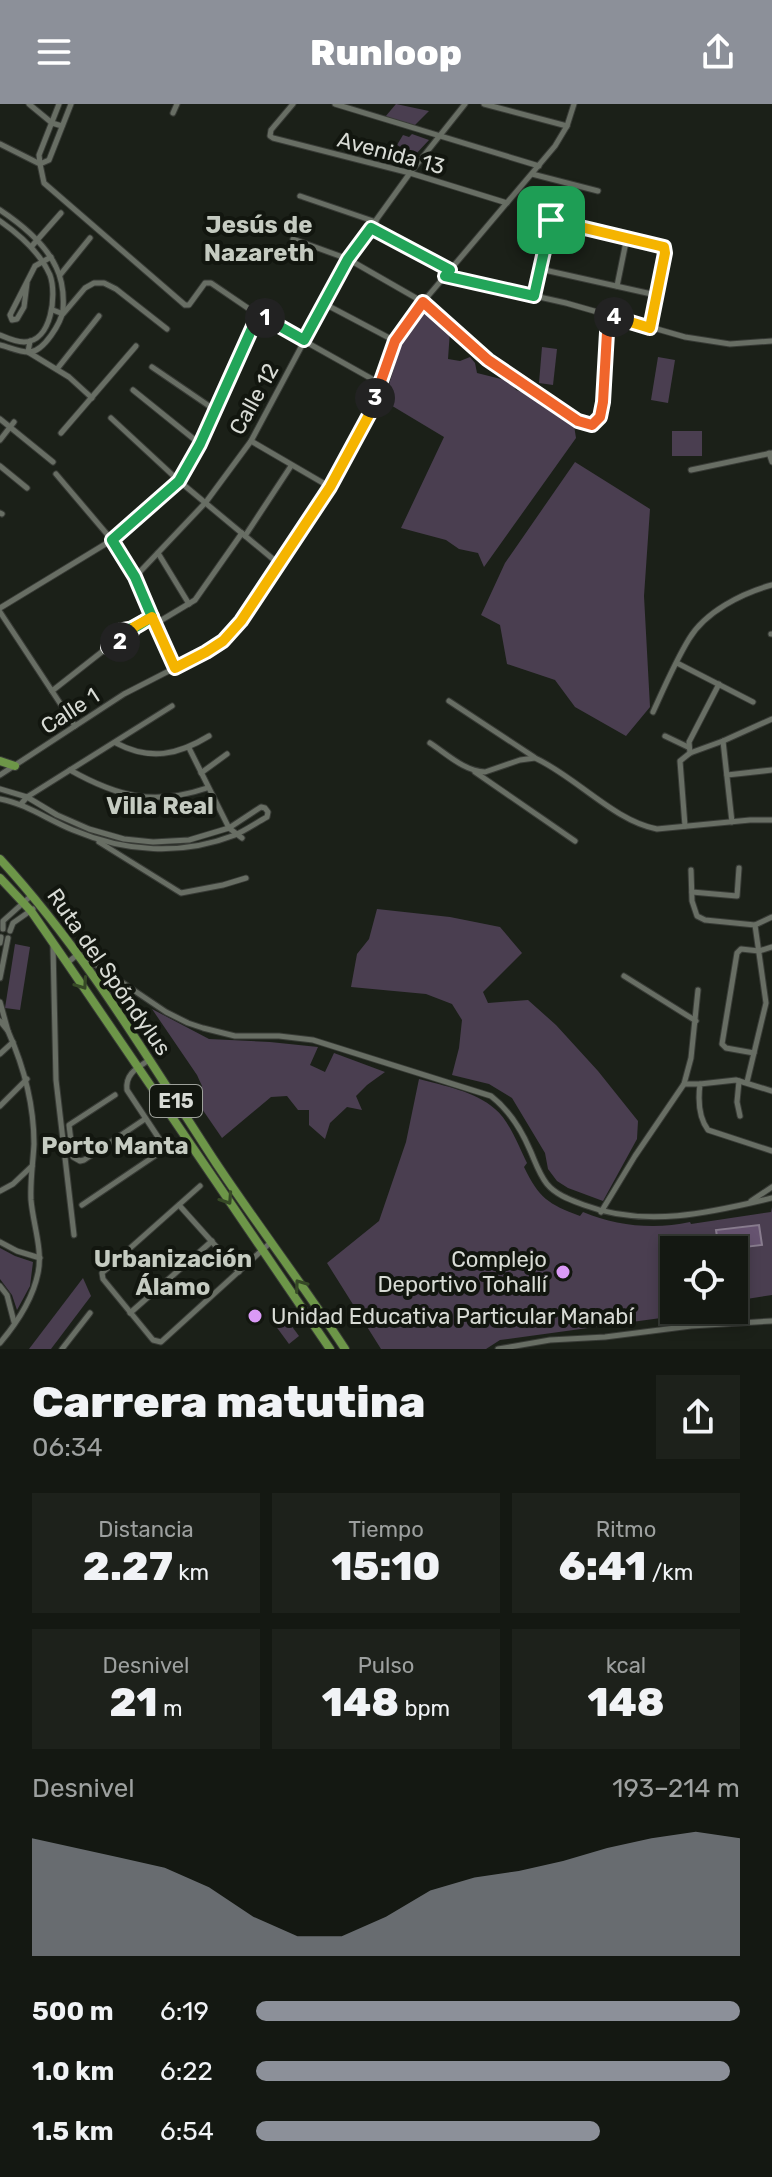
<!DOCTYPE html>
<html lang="es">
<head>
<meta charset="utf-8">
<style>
  body { margin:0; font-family:Rubik,sans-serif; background:#1d211b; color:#f1f3f6; height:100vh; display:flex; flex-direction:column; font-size:30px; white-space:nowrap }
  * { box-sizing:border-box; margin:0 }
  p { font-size:26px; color:#9da09f }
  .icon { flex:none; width:44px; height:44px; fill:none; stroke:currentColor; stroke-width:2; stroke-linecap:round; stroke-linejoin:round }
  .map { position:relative; height:1245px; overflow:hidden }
  .drawer { display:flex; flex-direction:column; background:#141812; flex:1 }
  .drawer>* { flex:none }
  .buttons { position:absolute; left:660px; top:1132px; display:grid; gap:16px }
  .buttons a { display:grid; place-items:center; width:88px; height:88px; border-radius:0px; background:#141812; box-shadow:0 4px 12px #0003,0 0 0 2px #333732; font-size:40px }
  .pin { position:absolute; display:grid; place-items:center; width:68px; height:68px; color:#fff; margin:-34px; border-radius:16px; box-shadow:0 4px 12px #0006 }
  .km { position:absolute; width:40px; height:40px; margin:-20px; border-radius:50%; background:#222; color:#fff; font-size:22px; line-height:40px; text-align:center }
  .round { display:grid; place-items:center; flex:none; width:84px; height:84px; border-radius:0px; background:#1d211b }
  .headline { display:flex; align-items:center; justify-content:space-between; height:136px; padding:0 32px }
  h1 { font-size:44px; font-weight:800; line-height:60px }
  .stats { display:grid; grid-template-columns:repeat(3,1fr); gap:12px; height:136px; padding:8px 32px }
  .stats div { display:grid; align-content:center; border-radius:0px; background:#1d211b; text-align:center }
  .stats b { font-size:40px; font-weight:800 }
  .stats small { font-size:22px; font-weight:400 }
  .stats p { font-size:22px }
  .chart { height:224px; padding:16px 32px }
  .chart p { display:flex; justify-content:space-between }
  .chart svg { width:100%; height:144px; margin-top:8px; fill:#8c9099; opacity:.7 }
  ul { padding:0 32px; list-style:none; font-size:26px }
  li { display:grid; grid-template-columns:128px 96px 1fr; align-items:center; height:60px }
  li i { height:20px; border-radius:10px; background:#8c9099 }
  header { display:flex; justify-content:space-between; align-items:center; height:104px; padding:0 32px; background:#8c9099; color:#fff; font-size:36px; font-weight:800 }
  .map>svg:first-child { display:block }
</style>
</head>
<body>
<header><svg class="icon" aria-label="menu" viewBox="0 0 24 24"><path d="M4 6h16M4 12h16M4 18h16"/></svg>Runloop<svg class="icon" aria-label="share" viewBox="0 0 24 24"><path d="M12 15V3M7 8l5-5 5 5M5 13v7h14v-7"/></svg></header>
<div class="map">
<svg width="772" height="1245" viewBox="0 0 772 1245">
  <rect width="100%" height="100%" fill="#1b2018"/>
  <g fill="#4a3e50">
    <polygon points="396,0 429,7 413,23 385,13"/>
    <polygon points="412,30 429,36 415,51 397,41 403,31 409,33"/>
    <polygon points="427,201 450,227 448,255 460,257 470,253 475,259 477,269 509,277 516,286 546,296 573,315 576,334 484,463 478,449 459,445 446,436 401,424 444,333 384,297 401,241"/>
    <polygon points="542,243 557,245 553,281 539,279"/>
    <polygon points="658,253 675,256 668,299 651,296"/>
    <rect x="672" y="327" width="30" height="25"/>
    <polygon points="575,358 650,405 644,492 650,603 626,632 575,603 555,576 507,560 500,521 481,511 505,459"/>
    <polygon points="377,805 450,813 500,823 522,849 483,888 488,899 528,896 556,921 598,967 638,1017 637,1035 603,1097 568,1084 557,1077 548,1065 545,1049 512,994 489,980 452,971 459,944 462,916 452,900 426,890 351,883 357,850 369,835"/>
    <polygon points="15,840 30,843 20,906 5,904"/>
    <polygon points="152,905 209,935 270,938 318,943 310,961 325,968 334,949 385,968 367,981 356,992 362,1006 347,1003 330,1019 325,1035 309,1021 309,1006 298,1006 287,992 271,993 222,1034 200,1002 202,982 197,971"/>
    <path d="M419,975C444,982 475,987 495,1005C509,1016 519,1043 527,1059L524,1063C539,1094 548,1100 580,1112L583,1108C616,1122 655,1126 690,1118L691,1120L771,1108L772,1103V1191L734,1197V1146H674V1206H689L690,1210L500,1236L486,1245H381L327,1159L379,1117L406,1038Z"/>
    <polygon points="0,1144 15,1152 33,1158 30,1182 17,1206 12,1191 0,1175"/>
    <polygon points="83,1174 91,1192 51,1245 29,1245"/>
    <polygon points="285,1213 299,1232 289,1240 275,1221"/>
  </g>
  <polygon fill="#665370" stroke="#887c8e" stroke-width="2" points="759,1121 762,1141 719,1146 716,1126"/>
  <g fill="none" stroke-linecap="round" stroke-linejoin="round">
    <g stroke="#383b36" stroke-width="7">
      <g id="minor">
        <polyline points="29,0 52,19 62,22"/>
        <polyline points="293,0 271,26 270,32 273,34 410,69 507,99"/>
        <polyline points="335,0 539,62"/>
        <polyline points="484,0 567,22"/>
        <polyline points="173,9 177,0"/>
        <polyline points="0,40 40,60 44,79 185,201 189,201 205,179 211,179 258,211 381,280"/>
        <polyline points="40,59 39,51 59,0"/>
        <polyline points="40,60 49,56 71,0"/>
        <polyline points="532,70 598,87"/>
        <polyline points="300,92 376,118"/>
        <path d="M0,106C21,120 45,139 56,163C62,175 64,192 63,206C61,219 44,247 30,248C21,249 9,243 0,241"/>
        <path d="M0,117C20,131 40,148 50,171C57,190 52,238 24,238C16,238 7,234 0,231"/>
        <polyline points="371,124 450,166"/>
        <path d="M293,135L348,155L423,198L488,256L578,317C584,320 590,323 596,318C607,310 607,228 608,211"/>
        <polyline points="31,143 61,109"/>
        <polyline points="60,171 90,134"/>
        <polyline points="446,172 566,199 685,233 730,240 772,237"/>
        <polyline points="27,179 24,203 17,215 12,216 10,211 35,162 51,153"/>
        <polyline points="617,182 627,133"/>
        <polyline points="534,192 550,118 553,115 661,141 665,146 656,191 540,165"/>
        <polyline points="323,199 395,237"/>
        <polyline points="53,206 63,210 85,184 94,179 104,179 116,185 167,225"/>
        <polyline points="650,224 656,191"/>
        <polyline points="30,237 28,248 69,273 92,294"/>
        <polyline points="152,263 215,306"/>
        <polyline points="57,265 99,212"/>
        <polyline points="133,286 200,340"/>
        <polyline points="111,314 179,377 279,460"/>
        <polyline points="0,315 53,358"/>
        <polyline points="61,329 136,242"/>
        <polyline points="0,336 14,318"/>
        <polyline points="251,337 330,383"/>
        <polyline points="769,349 772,358"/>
        <polyline points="0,362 27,384"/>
        <polyline points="691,366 772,349"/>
        <polyline points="56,370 112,436 135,473 175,564"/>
        <polyline points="0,409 2,410"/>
        <polyline points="245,432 291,362"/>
        <polyline points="158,449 189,500"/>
        <polyline points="135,473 206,398 251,337 348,155 410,69 465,0"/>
        <polyline points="0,504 112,436 179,377 200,340 258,211"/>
        <polyline points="0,508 75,622"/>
        <polyline points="155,520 195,496 242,429"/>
        <polyline points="771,530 772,530"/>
        <path d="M108,543C118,540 130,535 134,524"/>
        <polyline points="677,559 753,598"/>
        <polyline points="52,587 108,543 115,529 124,524 134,523 152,513"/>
        <polyline points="449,597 534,653"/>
        <path d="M653,608C664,584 675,558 689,535C705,508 742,489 772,481"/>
        <polyline points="665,632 688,643"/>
        <polyline points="723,637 732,718"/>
        <path d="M116,639C150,657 178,651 209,632"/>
        <path d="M430,639C447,650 464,667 485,668L520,656L535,654C575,672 614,717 657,725L750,716H772"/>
        <polyline points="189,644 229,724 242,734"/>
        <polyline points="690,649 689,638 719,580"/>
        <path d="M70,666C118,693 154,702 207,684"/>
        <polyline points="475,668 575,737"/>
        <polyline points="201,669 227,650"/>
        <polyline points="0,671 124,590 206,548 232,529 330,383 351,345 371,305 395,237 423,198 555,42 567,22 574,0"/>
        <polyline points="727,671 772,666"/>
        <path d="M0,685L27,693L57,711L89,725L124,735L153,738L189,736L229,724L261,703L265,704L268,708L267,713C256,719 246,726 235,731C181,752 125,748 73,726C48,716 27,700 0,695"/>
        <polyline points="21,700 27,693 172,602"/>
        <polyline points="685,722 680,657 690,649 723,637 772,615"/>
        <polyline points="99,738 181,789 223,781 246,774"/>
        <polyline points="691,766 692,797 697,812 705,816 755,821"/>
        <polyline points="692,788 737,792 739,764"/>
        <polyline points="3,825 3,817 32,791"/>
        <polyline points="10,827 13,819 33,805"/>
        <polyline points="0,839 1,833"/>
        <polyline points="53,842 56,976 74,1131"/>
        <path d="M67,859L77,851L89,856L166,908L188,919L203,924L235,932H279L313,936L491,992C509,1006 521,1025 530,1046C535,1057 539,1070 547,1080C556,1091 571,1096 584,1101C645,1124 710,1109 772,1094"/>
        <polyline points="624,872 696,917"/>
        <polyline points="0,874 8,834"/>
        <polyline points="0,898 8,927 0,917"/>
        <polyline points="754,949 726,944 722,940 737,849 741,845 759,847 772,843"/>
        <polyline points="0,950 13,938"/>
        <polyline points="739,977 737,998 740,1012"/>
        <polyline points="747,978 766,899 755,821 772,813"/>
        <polyline points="684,980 700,980"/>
        <path d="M772,987L736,976L700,980C698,996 699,1014 708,1026L772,1047"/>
        <polyline points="115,991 69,1021 73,1053 80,1057 84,1056 145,1015"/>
        <polyline points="0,1002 27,975"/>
        <polyline points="200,1082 102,1169 103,1175 153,1236 161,1238 270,1139"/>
        <polyline points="0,1087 13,1080 32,1062"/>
        <polyline points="751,1097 772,1083"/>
        <path d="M82,1101L162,1047L163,1044L162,1039L127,986C125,970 137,964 149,956"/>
        <polyline points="179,1101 239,1168"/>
        <polyline points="601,1108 635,1052 684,980 691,954 698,886"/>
        <polyline points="0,1138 17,1147 40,1154"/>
        <polyline points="0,1182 7,1191 14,1218"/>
        <polyline points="130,1209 212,1137"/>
        <path d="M0,1239C16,1220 33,1194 38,1169C43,1146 33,1120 31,1096C30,1077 33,1059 34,1040C34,1000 24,963 8,927"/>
        <polyline points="62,1245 90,1209"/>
        <polyline points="498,1245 550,1236 605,1233 691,1222 772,1217"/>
      </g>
    </g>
    <g stroke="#383b36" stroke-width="10">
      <g id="trunk">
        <polyline points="0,657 15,662"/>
        <path d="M0,755C84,846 148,955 216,1059C258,1122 304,1182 345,1245"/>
        <polyline points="0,774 31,807 67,859 330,1245"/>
      </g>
    </g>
    <use href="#minor" stroke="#686e64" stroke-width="5"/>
    <use href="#trunk" stroke="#6d9648" stroke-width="8"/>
  </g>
  <defs><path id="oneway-chevron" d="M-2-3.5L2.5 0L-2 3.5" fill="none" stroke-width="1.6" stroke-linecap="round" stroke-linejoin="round" transform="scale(2)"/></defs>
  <g stroke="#364926">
    <use href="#oneway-chevron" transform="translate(82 880) rotate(55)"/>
    <use href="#oneway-chevron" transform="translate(227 1095) rotate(56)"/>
    <use href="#oneway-chevron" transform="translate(300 1181) rotate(-126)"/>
  </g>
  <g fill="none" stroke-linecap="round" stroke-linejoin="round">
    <g stroke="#fff" stroke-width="16">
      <polyline id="split-1" points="265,214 304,236 348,155 371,124 450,166 445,172 534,192 551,116"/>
    </g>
    <g stroke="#fff" stroke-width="16">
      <path id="split-2" d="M120,538L108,543C116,524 115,528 133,524C139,522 146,516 152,513L135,473L112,436L179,377L200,340L258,211L265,214"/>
    </g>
    <g stroke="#fff" stroke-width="16">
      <polyline id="split-3" points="120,538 130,532 134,523 152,513 175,564 206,548 223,537 241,517 330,383 369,311 375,294"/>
    </g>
    <g stroke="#fff" stroke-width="16">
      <polyline id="split-4" points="375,294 395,237 423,198 488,256 578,317 592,321 600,313 603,298 608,211 614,213"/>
    </g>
    <g stroke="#fff" stroke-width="16">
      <polyline id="split-5" points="551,116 664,143 665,149 650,224 614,213"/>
    </g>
    <use href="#split-1" stroke="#22a559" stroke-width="10"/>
    <use href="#split-2" stroke="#22a559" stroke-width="10"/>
    <use href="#split-3" stroke="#f5b400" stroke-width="10"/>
    <use href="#split-4" stroke="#f0652b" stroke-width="10"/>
    <use href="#split-5" stroke="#f5b400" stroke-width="10"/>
  </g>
  <g fill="#da9af6" stroke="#12160f" stroke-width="3">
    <circle cx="563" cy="1168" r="8"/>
    <circle cx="255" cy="1212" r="8"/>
  </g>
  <g text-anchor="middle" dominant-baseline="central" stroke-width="8" stroke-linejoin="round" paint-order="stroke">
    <rect fill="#12160f" stroke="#9da09a" stroke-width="2" x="150" y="981" width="52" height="32" rx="6"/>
    <g font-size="20" font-weight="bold" fill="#d8dbd5">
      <text x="176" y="997">E15</text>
    </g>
    <g font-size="22" fill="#d8dbd5" stroke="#12160f">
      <text transform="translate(391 49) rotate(15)">Avenida 13</text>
      <text transform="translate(254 295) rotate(-61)">Calle 12</text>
      <text transform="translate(70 607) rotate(-33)">Calle 1</text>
      <text transform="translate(109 868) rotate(55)">Ruta del Spóndylus</text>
    </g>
    <g font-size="22" fill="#d8dbd5" stroke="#12160f" text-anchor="end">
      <text x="547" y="1155">Complejo<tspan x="547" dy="25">Deportivo Tohallí</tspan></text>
      <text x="271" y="1212" text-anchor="start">Unidad Educativa Particular Manabí</text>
    </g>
    <g font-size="24" font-weight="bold" fill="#c5cbc1" stroke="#12160f">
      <text x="259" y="121">Jesús de<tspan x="259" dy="28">Nazareth</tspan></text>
      <text x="160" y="702">Villa Real</text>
      <text x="115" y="1042">Porto Manta</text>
      <text x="173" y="1155">Urbanización<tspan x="173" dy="28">Álamo</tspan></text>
    </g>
  </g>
</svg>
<div class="buttons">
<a><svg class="icon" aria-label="locate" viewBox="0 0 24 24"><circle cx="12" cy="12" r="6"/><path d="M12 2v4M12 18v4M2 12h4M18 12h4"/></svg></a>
</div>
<div class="pin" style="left:551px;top:116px;background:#1e9e55"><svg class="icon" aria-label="arrive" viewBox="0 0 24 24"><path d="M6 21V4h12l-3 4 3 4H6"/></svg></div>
<b class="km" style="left:265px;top:214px">1</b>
<b class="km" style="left:120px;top:538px">2</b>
<b class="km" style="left:375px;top:294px">3</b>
<b class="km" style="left:614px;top:213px">4</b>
</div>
<section class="drawer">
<div class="headline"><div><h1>Carrera matutina</h1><p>06:34</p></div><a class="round"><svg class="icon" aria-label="share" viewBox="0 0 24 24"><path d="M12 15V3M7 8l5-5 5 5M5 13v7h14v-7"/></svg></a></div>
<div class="stats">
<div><p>Distancia</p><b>2.27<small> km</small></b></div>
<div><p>Tiempo</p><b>15:10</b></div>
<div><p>Ritmo</p><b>6:41<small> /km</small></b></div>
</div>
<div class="stats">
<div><p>Desnivel</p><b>21<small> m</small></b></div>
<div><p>Pulso</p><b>148<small> bpm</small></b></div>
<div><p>kcal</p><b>148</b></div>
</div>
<div class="chart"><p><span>Desnivel</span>193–214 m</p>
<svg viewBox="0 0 160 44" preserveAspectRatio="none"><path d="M0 44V8L10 11L20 14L30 17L40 23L50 32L60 38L70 38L80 32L90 24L100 20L110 18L120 15L130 11L140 8L150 6L160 8V44z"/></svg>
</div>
<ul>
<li><b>500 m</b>6:19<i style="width:100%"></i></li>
<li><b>1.0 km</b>6:22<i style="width:98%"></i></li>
<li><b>1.5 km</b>6:54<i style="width:71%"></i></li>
</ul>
</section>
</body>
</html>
